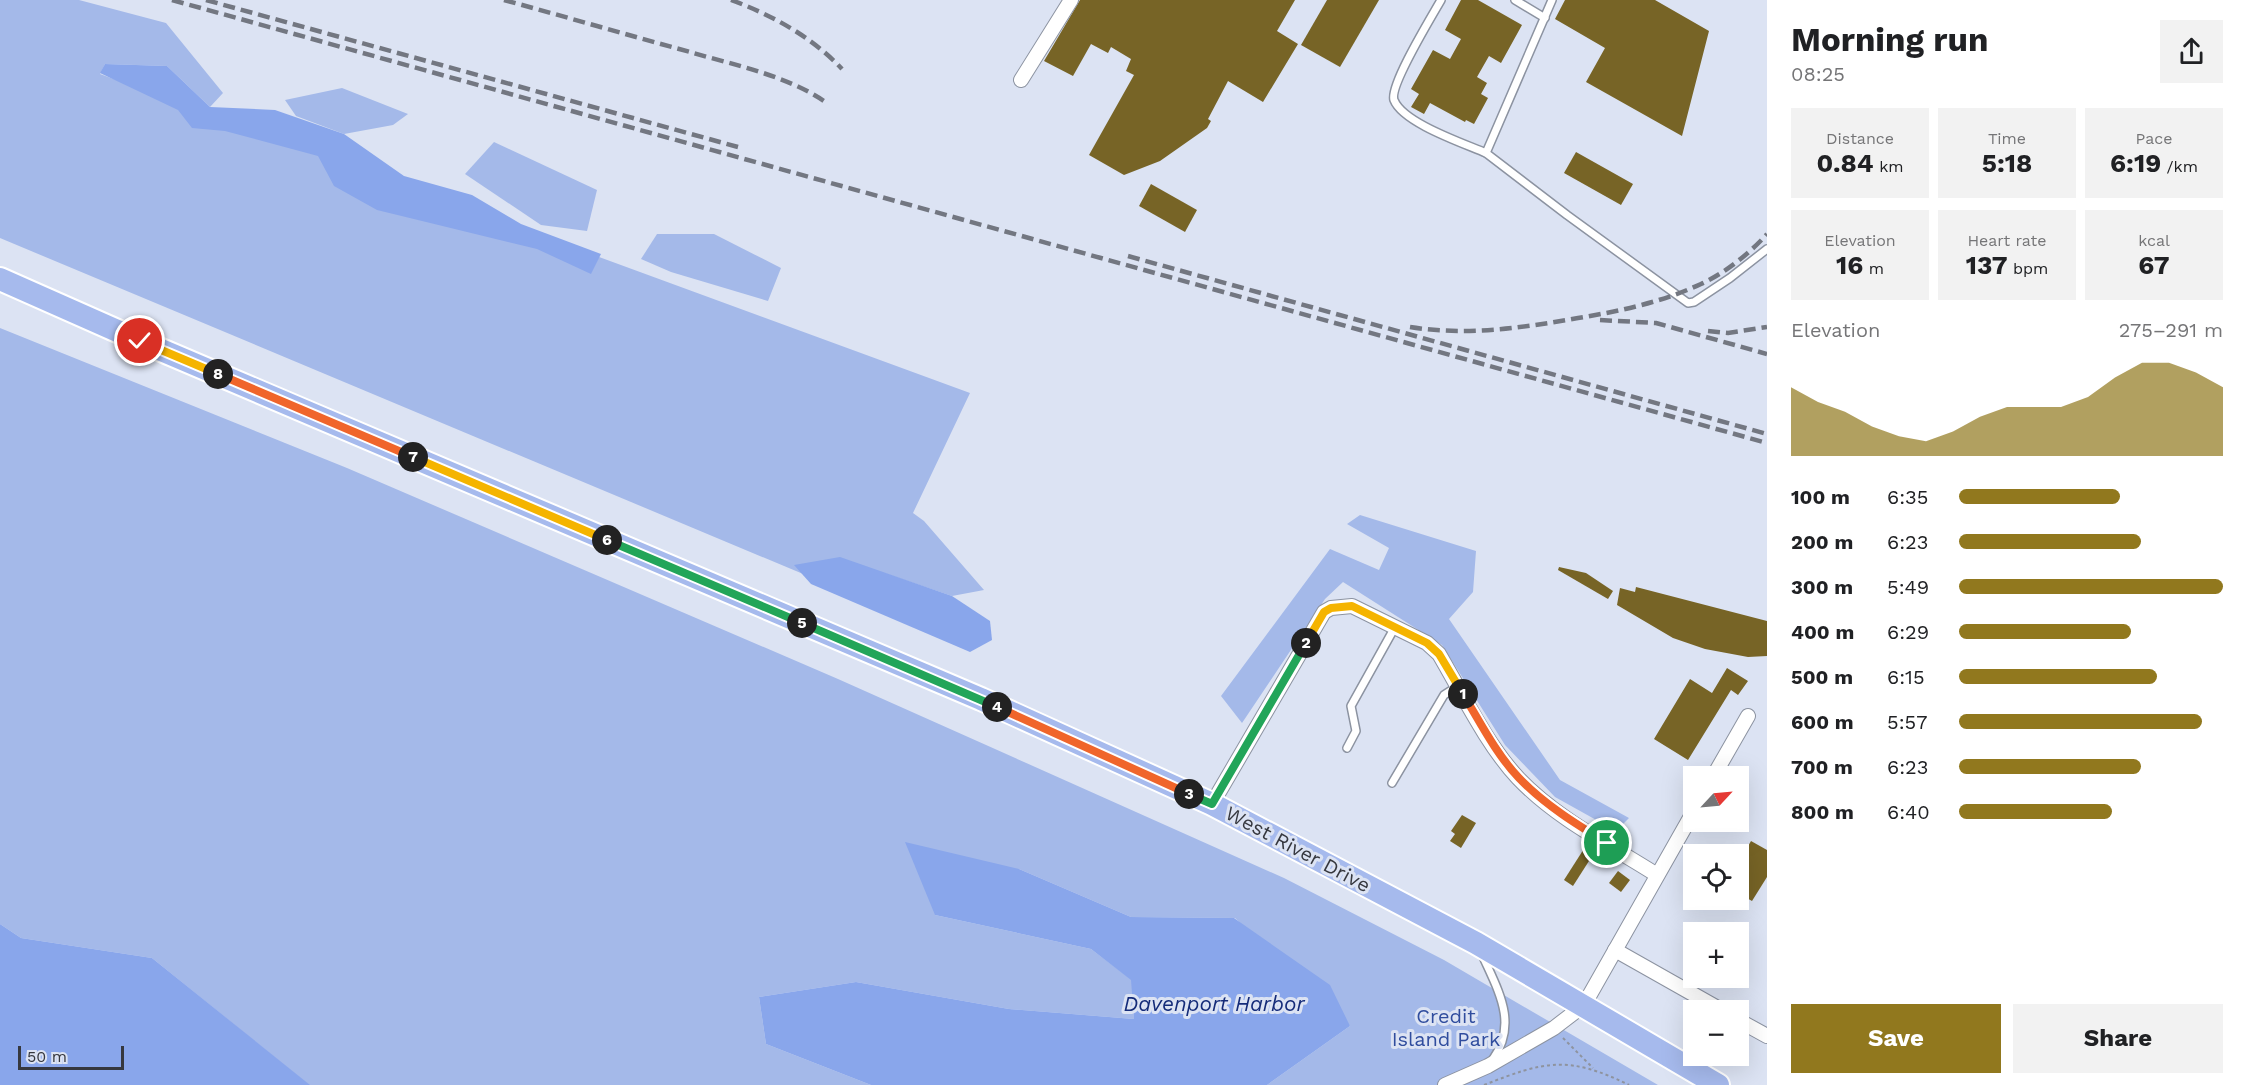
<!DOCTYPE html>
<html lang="en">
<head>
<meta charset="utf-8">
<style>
  body { margin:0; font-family:"Work Sans",sans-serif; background:#f2f2f2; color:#202124; height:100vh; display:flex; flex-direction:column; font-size:22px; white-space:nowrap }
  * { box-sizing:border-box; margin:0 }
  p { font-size:20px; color:#757577 }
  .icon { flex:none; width:33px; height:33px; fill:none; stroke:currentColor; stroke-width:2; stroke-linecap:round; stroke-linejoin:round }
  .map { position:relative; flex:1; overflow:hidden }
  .side { display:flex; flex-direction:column; background:#fff; width:480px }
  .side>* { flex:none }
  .needle { width:39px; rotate:64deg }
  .controls { position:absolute; left:1683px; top:766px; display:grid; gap:12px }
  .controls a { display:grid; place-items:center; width:66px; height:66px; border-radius:0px; background:#fff; box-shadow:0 6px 24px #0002; font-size:30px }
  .scale { position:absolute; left:18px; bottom:15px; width:106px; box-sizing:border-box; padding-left:6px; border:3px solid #36383f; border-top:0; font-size:16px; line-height:21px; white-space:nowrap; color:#36383f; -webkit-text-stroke:4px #dce3f3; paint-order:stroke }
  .pin { position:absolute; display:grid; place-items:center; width:51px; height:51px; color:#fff; margin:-26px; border:3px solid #fff; border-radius:50%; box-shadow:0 2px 6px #0007 }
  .km { position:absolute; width:30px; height:30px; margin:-15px; border-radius:50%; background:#222; color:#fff; font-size:16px; line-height:30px; text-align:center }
  .round { display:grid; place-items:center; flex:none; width:63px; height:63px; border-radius:0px; background:#f2f2f2 }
  .summary { display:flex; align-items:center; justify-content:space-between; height:102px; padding:0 24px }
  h1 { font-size:33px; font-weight:700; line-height:45px }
  .stats { display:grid; grid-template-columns:repeat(3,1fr); gap:9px; height:102px; padding:6px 24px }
  .stats div { display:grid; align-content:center; border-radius:0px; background:#f2f2f2; text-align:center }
  .stats b { font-size:26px; font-weight:700 }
  .stats small { font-size:16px; font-weight:400 }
  .stats p { font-size:16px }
  .chart { height:168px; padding:12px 24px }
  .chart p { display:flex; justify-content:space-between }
  .chart svg { width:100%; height:108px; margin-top:6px; fill:#91781e; opacity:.7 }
  .cta { display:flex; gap:12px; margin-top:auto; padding:12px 24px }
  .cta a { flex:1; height:69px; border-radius:0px; background:#91781e; color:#fff; font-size:24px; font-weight:700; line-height:69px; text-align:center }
  .cta a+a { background:#f2f2f2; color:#202124 }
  ul { padding:0 24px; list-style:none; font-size:20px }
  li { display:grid; grid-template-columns:96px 72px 1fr; align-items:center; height:45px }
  li i { height:15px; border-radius:8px; background:#91781e }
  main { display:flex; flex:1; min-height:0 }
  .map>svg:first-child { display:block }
</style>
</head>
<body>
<main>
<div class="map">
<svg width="1767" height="1085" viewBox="0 0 1767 1085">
  <rect width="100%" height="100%" fill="#dce3f3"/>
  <g fill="#a4b9e9">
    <polygon points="0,0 79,0 166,23 223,93 210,107 167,66 105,64 100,74 970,393 913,513 924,521 984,590 952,596 884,573 870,602 0,238"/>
    <polygon points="342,88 408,114 393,125 344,134 296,116 285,100"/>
    <polygon points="494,142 597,190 587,231 541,225 465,174"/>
    <polygon points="657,234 714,234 781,268 768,301 671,272 641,259"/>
    <polygon points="0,328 347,468 838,679 1284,878 1444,960 1658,1085 1267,1085 1350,1026 1235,918 1131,917 1019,869 935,915 1091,949 1132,980 1134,1019 1009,1009 856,982 759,997 766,1044 871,1085 309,1085 152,958 21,938 0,924"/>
    <polygon points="1360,515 1476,551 1473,592 1449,619 1560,780 1629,818 1616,831 1555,797 1505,745 1442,645 1343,582 1325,599 1242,723 1221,696 1330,549 1379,570 1389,548 1347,524"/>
  </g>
  <g fill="#89a6eb">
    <polygon points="105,64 167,66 210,107 275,110 344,134 404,176 472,195 521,224 601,254 591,274 537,249 377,210 334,186 318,156 225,131 192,128 178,110 100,73"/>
    <polygon points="840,557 952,596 990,621 992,640 970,652 811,584 794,565"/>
    <polygon points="905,842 1019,869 1131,917 1234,918 1330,985 1350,1026 1267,1085 871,1085 766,1044 759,997 856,982 1009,1009 1134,1019 1131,980 1091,949 935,915"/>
    <polygon points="0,924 21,938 152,958 310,1085 0,1085"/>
  </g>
  <g fill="#776426">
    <polygon points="1080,0 1295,0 1277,31 1298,44 1263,102 1228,81 1208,119 1211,121 1207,128 1160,161 1124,175 1089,155 1134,75 1126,71 1131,59 1111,47 1108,53 1091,44 1073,76 1044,61"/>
    <polygon points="1327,0 1379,0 1340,67 1301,45"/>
    <polygon points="1461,0 1478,0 1522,25 1501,63 1489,56 1477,77 1487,83 1481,94 1488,98 1474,124 1466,120 1465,122 1430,103 1424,114 1411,107 1419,94 1411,89 1433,50 1450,59 1461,39 1445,30"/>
    <polygon points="1565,0 1655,0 1709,31 1682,136 1586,82 1605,48 1555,19"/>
    <polygon points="1576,152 1633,184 1621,205 1564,173"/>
    <polygon points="1151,184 1197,210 1185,232 1139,206"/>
    <polygon points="1559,567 1586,573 1613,591 1608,599 1558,570"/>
    <polygon points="1636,587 1767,621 1767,656 1748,657 1705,649 1673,638 1617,605 1620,588 1635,592"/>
    <polygon points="1727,668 1748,681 1738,695 1731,690 1688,760 1654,739 1690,679 1712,693"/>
    <polygon points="1462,815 1476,823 1461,848 1450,841 1455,834 1451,831"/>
    <polygon points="1751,841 1767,850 1767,877 1752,901 1738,893 1738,863"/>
    <polygon points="1587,844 1596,850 1573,886 1564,880"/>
    <polygon points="1618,871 1630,880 1621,892 1609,883"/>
  </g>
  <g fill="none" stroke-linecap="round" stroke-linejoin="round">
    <g stroke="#8c93a1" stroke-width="10">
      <g id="lane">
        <path d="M1441,0C1432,16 1389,86 1394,100C1403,123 1463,143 1486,153"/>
        <polyline points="1515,0 1545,18"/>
        <polyline points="1552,0 1486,153 1567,215 1688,303 1694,302 1730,278 1767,249"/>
        <polyline points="1347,748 1356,731 1351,706 1395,627"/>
        <polyline points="1392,783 1444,695 1458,686"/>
        <path d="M1481,952C1497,989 1519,1022 1493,1059"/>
      </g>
    </g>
    <g stroke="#8c93a1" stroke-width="16">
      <g id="street">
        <polyline points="1021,80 1071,0"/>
        <polyline points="1713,777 1748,716"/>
        <path d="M1212,804L1324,612L1331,608L1352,606L1427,643L1439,654C1462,693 1487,745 1518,778C1557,819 1610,845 1657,875"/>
        <polyline points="1615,950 1723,1011"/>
        <polyline points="1738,1020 1767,1036"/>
        <polyline points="1445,1085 1488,1066 1554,1028 1584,1005 1694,811"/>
      </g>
    </g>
    <g stroke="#fff" stroke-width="26">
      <polyline id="primary" points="0,279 140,341 981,699 1212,804 1476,943 1718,1085"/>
    </g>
    <g stroke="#8e939e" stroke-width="2" stroke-dasharray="3 3" stroke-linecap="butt">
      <polyline points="1563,1038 1593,1068"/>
      <path d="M1484,1085C1545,1061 1568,1055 1629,1085"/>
    </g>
    <use href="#lane" stroke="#fff" stroke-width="7"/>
    <use href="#street" stroke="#fff" stroke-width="14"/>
    <use href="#primary" stroke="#a6baed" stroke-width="22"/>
    <g stroke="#737781" stroke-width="4.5" stroke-dasharray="12 6" stroke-linecap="butt">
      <polyline points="172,0 1767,443"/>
      <polyline points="206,0 738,147"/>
      <path d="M504,0C566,17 628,35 690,52C734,65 785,75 824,101"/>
      <path d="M731,0C772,15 812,37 842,69"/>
      <polyline points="1128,256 1767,434"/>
      <polyline points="1600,320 1656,323 1767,354"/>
      <path d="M1410,327C1467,336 1522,328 1578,318C1621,311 1662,302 1701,284C1725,273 1750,253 1767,234"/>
      <polyline points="1708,331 1728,333 1767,327"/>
    </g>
  </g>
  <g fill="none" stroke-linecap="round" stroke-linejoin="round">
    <g stroke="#fff" stroke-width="12">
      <path id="split-1" d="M1463,694C1480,722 1496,754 1519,778C1545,805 1576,824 1607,843"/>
    </g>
    <g stroke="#fff" stroke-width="12">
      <polyline id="split-2" points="1306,643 1324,612 1331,608 1352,606 1427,643 1439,654 1463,694"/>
    </g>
    <g stroke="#fff" stroke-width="12">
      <polyline id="split-3" points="1189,794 1212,804 1306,643"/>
    </g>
    <g stroke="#fff" stroke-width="12">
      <polyline id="split-4" points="997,707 1189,794"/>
    </g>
    <g stroke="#fff" stroke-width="12">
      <polyline id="split-5" points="802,623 997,707"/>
    </g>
    <g stroke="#fff" stroke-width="12">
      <polyline id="split-6" points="607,540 802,623"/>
    </g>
    <g stroke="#fff" stroke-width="12">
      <polyline id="split-7" points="413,457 607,540"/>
    </g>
    <g stroke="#fff" stroke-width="12">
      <polyline id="split-8" points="218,374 413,457"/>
    </g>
    <g stroke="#fff" stroke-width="12">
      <polyline id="split-9" points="140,341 218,374"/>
    </g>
    <use href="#split-1" stroke="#f0652b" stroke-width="8"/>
    <use href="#split-2" stroke="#f5b400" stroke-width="8"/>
    <use href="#split-3" stroke="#22a559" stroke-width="8"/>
    <use href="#split-4" stroke="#f0652b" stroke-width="8"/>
    <use href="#split-5" stroke="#22a559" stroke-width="8"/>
    <use href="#split-6" stroke="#22a559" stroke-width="8"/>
    <use href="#split-7" stroke="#f5b400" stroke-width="8"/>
    <use href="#split-8" stroke="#f0652b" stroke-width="8"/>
    <use href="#split-9" stroke="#f5b400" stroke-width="8"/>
  </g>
  <g text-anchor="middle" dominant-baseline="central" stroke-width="6" stroke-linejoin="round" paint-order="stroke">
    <g font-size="20" fill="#36383f" stroke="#dce3f3">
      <text transform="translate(1298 849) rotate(28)">West River Drive</text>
    </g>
    <g font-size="20" fill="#304d9e" stroke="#dce3f3">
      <text x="1446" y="1016">Credit<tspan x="1446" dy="23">Island Park</tspan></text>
    </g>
    <g font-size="21" font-style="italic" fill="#142b79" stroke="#dce3f3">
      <text x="1214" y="1003">Davenport Harbor</text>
    </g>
  </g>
</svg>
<div class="controls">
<a><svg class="needle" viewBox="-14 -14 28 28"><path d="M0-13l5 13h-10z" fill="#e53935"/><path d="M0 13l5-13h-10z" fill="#757577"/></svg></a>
<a><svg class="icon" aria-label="locate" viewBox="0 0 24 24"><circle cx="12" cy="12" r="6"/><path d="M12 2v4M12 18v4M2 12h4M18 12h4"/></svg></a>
<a>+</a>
<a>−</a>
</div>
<div class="scale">50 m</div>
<div class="pin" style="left:1607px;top:843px;background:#1e9e55"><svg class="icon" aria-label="arrive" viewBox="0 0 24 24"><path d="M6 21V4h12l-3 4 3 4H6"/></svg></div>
<div class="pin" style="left:140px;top:341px;background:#d93025"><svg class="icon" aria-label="check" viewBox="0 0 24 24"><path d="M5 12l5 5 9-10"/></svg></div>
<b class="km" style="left:1463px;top:694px">1</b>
<b class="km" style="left:1306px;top:643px">2</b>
<b class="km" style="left:1189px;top:794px">3</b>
<b class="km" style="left:997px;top:707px">4</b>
<b class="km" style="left:802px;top:623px">5</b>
<b class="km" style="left:607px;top:540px">6</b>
<b class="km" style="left:413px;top:457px">7</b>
<b class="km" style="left:218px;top:374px">8</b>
</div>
<section class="side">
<div class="summary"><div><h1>Morning run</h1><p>08:25</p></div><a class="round"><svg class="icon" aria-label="share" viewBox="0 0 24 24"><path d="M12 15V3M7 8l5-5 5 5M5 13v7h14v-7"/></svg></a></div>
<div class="stats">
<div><p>Distance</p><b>0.84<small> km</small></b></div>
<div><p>Time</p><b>5:18</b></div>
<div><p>Pace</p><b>6:19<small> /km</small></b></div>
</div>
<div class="stats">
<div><p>Elevation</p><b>16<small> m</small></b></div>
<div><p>Heart rate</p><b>137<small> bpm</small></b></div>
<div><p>kcal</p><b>67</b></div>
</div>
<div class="chart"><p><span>Elevation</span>275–291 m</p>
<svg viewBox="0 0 160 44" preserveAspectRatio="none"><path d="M0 44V16L10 22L20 26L30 32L40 36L50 38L60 34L70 28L80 24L90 24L100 24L110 20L120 12L130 6L140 6L150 10L160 16V44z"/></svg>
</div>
<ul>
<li><b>100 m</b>6:35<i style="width:61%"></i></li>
<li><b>200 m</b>6:23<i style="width:69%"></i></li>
<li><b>300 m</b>5:49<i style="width:100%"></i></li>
<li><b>400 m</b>6:29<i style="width:65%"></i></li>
<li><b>500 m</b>6:15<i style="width:75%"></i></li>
<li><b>600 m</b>5:57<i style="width:92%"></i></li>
<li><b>700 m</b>6:23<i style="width:69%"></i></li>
<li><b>800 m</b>6:40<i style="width:58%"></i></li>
</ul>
<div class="cta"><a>Save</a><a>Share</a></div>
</section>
</main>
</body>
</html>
